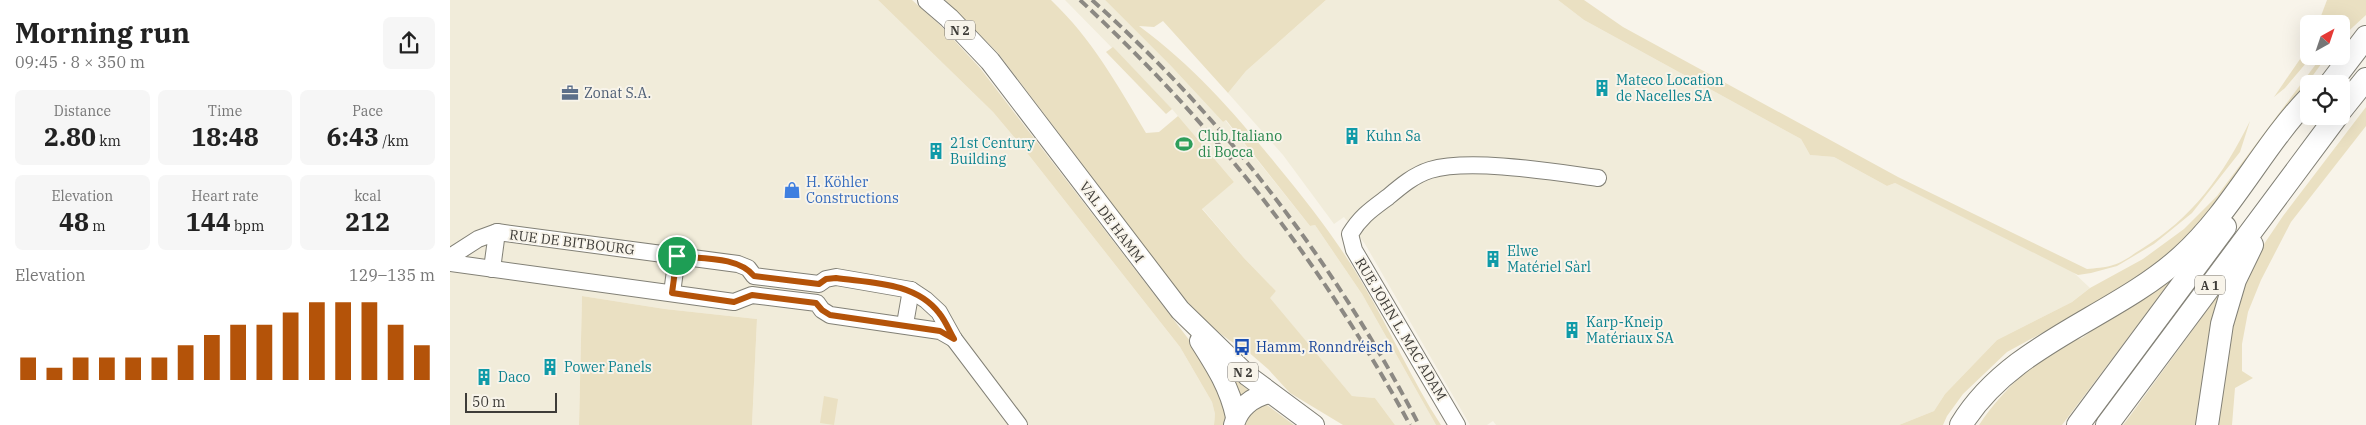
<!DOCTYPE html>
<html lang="en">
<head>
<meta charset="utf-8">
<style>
  body { margin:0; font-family:"IBM Plex Serif",serif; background:#f6f6f6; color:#222; height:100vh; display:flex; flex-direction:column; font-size:19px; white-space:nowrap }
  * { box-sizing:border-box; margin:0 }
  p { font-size:16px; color:#767676 }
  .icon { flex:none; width:28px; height:28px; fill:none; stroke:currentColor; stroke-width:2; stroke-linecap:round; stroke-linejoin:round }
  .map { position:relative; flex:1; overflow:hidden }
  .side { display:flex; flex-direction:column; background:#fff; width:450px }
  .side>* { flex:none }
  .needle { width:32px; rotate:40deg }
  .fabs { position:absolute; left:1850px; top:15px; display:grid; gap:10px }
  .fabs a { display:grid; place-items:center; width:50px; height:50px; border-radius:8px; background:#fff; box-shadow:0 5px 20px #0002; font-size:25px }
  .scale { position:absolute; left:15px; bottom:12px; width:92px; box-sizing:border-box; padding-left:5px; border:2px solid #3e3c38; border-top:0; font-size:14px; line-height:18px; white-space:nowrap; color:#3e3c38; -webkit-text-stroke:4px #f8f4ea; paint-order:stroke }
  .pin { position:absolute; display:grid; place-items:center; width:42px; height:42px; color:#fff; margin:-21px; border:2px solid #fff; border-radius:50%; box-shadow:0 1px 5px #0007 }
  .round { display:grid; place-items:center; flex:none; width:52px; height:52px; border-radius:8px; background:#f6f6f6 }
  .headline { display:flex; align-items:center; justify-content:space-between; height:85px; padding:0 15px }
  h1 { font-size:28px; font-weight:700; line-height:38px }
  .stats { display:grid; grid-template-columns:repeat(3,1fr); gap:8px; height:85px; padding:5px 15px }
  .stats div { display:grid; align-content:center; border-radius:8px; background:#f6f6f6; text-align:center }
  .stats b { font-size:25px; font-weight:700 }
  .stats small { font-size:14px; font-weight:400 }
  .stats p { font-size:14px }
  .chart { height:140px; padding:10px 15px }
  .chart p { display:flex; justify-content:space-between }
  .chart svg { width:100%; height:90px; margin-top:5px; stroke:#b45309; stroke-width:6 }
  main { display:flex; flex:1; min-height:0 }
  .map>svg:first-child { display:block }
</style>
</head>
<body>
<main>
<section class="side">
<div class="headline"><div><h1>Morning run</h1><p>09:45 · 8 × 350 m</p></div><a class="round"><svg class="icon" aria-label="share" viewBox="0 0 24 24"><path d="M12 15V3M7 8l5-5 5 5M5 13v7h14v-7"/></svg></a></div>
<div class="stats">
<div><p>Distance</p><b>2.80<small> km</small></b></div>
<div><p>Time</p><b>18:48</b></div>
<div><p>Pace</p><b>6:43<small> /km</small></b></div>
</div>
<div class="stats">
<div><p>Elevation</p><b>48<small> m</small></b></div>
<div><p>Heart rate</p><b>144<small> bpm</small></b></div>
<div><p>kcal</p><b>212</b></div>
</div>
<div class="chart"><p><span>Elevation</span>129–135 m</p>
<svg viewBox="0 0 160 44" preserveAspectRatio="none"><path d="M5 44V33M15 44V38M25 44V33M35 44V33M45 44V33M55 44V33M65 44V27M75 44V22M85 44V17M95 44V17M105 44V11M115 44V6M125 44V6M135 44V6M145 44V17M155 44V27"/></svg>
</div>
</section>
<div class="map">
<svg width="1916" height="425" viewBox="0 0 1916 425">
  <rect width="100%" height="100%" fill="#f8f4ea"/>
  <g fill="#f1ecda">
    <polygon points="0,0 428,0 543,112 574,149 730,347 762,402 765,414 764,425 302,425 307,319 215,309 132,296 129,425 0,425"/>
    <polygon points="615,0 655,0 721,66 773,122 775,120 860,226 865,225 912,294 986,425 945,425 925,398 902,396 819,298 826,291 794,258 752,208 784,182 722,109"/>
    <polygon points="876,0 1108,0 1134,20 1351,139 1360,155 1384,157 1437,186 1445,183 1622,271 1640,288 1622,302 1547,340 1495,394 1484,411 1449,425 1046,425 1043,421 1037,425 1020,425 915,244 894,217 884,224 833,155 778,93 796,71"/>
  </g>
  <g fill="#eae0c2">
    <polygon points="428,0 462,0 491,26 530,68 740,341 805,396 844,425 764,425 765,414 762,402 730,347 574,149 543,112"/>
    <path d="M495,0H601C642,39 667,84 696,133L709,132L728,116L784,182L752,209L794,258L826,291L820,298L902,396L925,398L945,425H893L840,393L818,369L789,344L787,345C765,332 750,315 732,296L548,53Z"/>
    <path d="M655,0H876L796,71L778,93L713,21L704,27L689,26C744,67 782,110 825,163C857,202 889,242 914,286C941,331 962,381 991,425H986L912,294L865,225L860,226L776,120L773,122L721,66Z"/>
    <path d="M1108,0H1134L1173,27L1448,177L1637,269C1645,268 1655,268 1663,265C1672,263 1682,255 1690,250C1743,218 1773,175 1800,121L1790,152L1742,213L1704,244L1667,266L1641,273L1628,275L1445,183L1437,186L1384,157L1360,155L1351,139L1134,20Z"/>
    <path d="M1877,0H1916V15L1891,38C1891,30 1896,25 1897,17L1890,16L1885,24H1868Z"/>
    <polygon points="1859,46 1859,56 1862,56 1835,88 1824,97"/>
    <polygon points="663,47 722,109 716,114 656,52"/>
    <polygon points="1872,56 1877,56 1770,203 1705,268 1647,303 1557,352 1513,394 1497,416 1493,425 1449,425 1484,411 1495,394 1547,340 1622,302 1640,288 1693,259 1734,229 1767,196"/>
    <polygon points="1916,107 1916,126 1841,222 1811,280 1798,312 1792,344 1792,371 1803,378 1785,388 1782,425 1766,425 1778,340 1797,278 1812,247 1833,216"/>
    <path d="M1723,270L1727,273L1612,425H1529C1549,394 1596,346 1632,338Z"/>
    <polygon points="1771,291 1751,425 1673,425 1680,416"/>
    <polygon points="132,296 215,309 307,319 302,425 129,425"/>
    <polygon points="374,396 388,399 384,425 370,423"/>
  </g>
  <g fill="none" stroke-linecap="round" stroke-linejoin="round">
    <g stroke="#828076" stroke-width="18">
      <g id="minor">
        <polyline points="0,257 28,239 47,232 288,264 298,268 304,276 369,284 376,279 386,277 461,290 476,300 489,312 504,339 569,425"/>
        <polyline points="0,263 284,302 302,295 367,303 372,310 380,315 490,331 504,339"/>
        <polyline points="42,269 47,232"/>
        <polyline points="222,293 227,256"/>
        <polyline points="455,324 461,290"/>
        <path d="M1007,425L904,250L900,234C911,216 922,209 938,197C951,186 964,175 980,170C1020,158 1104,172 1148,178"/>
      </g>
    </g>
    <g stroke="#828076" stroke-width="22">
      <g id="major">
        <polyline points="478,0 499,18 540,61 730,310 798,376 864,425"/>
        <path d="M750,341C766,366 780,388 786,417"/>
        <path d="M784,425C788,408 802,397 819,393"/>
      </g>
    </g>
    <g stroke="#828076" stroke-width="24">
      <g id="highway">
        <polyline points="1880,84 1916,37"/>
        <polyline points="1891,110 1916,79"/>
        <path d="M1511,425C1561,343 1662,319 1731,257C1782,211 1812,147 1859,98"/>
        <polyline points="1628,425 1775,227"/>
        <polyline points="1657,425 1887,116"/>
        <polyline points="1757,425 1772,324 1785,280 1802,245"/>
      </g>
    </g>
    <use href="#minor" stroke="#fff" stroke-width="16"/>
    <use href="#major" stroke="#fff" stroke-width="20"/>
    <use href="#highway" stroke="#fff" stroke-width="22"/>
    <g stroke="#8c8983" stroke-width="4" stroke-dasharray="10 5" stroke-linecap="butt">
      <path d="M630,0C765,125 872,263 960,425"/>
      <path d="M642,0C776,120 887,266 969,425"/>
    </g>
  </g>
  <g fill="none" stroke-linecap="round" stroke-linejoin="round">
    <g stroke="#fff" stroke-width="10">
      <path id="route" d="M227,256C251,259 288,256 304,276L369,284L376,279L386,278C421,283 465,282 489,313C495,320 499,330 504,339L490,331L380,315L372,310L366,303L302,295L284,302L222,293Z"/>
    </g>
    <use href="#route" stroke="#b45309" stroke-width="6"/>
  </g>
  <defs>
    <g id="building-bare" transform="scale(1.35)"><path d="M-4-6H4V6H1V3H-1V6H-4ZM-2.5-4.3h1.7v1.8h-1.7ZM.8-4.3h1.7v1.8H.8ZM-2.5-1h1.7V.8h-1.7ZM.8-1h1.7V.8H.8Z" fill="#0f9aa8" stroke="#f8f4ea" stroke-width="2.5" paint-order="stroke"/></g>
    <g id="office-bare" transform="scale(1.35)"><path d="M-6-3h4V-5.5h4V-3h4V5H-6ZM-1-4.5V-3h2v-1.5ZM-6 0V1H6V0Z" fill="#5c6f8a" stroke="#f8f4ea" stroke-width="2.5" paint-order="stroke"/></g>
    <g id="stadium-bare" transform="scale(1.35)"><path d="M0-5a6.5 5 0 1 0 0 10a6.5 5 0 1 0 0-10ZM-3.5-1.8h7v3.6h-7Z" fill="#2e9e5b" stroke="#f8f4ea" stroke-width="2.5" paint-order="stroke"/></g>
    <g id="shop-bare" transform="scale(1.35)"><path d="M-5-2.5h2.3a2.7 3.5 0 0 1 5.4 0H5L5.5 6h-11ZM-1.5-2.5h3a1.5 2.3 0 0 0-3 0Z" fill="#3f7fe0" stroke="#f8f4ea" stroke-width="2.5" paint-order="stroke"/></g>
    <g id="bus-bare" transform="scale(1.35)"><path d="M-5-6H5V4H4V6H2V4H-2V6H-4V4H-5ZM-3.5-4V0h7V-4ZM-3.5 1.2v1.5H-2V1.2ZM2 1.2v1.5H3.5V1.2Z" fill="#1a4fb4" stroke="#f8f4ea" stroke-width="2.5" paint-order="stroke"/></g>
  </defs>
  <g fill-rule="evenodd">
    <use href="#building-bare" x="1152" y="88"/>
    <use href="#office-bare" x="120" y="93"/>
    <use href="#building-bare" x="902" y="136"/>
    <use href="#stadium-bare" x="734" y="144"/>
    <use href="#building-bare" x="486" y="151"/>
    <use href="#shop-bare" x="342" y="190"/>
    <use href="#building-bare" x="1043" y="259"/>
    <use href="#building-bare" x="1122" y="330"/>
    <use href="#bus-bare" x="792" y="347"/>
    <use href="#building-bare" x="100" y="367"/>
    <use href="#building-bare" x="34" y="377"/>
  </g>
  <g text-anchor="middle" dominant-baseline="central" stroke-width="4" stroke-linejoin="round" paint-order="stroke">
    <g fill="#f8f4ea" stroke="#76736d" stroke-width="1">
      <rect x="495" y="20.5" width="30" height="19" rx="4"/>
      <rect x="1745" y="275.5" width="30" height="19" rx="4"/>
      <rect x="778" y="362.5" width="30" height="19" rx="4"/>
    </g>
    <g font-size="12" font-weight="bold" fill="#3e3c38">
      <text x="510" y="30">N 2</text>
      <text x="1760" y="285">A 1</text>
      <text x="793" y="372">N 2</text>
    </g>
    <g font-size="14" fill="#0d838f" stroke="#f8f4ea" text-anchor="start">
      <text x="1166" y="80">Mateco Location<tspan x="1166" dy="16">de Nacelles SA</tspan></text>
      <text x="916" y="136">Kuhn Sa</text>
      <text x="500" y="143">21st Century<tspan x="500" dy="16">Building</tspan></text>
      <text x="1057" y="251">Elwe<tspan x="1057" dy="16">Matériel Sàrl</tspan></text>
      <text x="1136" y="322">Karp-Kneip<tspan x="1136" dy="16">Matériaux SA</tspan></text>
      <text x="114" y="367">Power Panels</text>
      <text x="48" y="377">Daco</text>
    </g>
    <g font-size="14" fill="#4e5e75" stroke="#f8f4ea" text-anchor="start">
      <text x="134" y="93">Zonat S.A.</text>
    </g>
    <g font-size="14" fill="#27864d" stroke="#f8f4ea" text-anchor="start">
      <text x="748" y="136">Club Italiano<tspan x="748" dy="16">di Bocca</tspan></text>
    </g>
    <g font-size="14" fill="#366cbe" stroke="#f8f4ea" text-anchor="start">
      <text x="356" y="182">H. Köhler<tspan x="356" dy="16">Constructions</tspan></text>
    </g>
    <g font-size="14" fill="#3e3c38" stroke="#f8f4ea">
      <text transform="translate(662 222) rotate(53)">VAL DE HAMM</text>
      <text transform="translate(122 242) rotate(7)">RUE DE BITBOURG</text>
      <text transform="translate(951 329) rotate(59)">RUE JOHN L. MAC ADAM</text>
    </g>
    <g font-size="14" fill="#164399" stroke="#f8f4ea" text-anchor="start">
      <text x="806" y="347">Hamm, Ronndréisch</text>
    </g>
  </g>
</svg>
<div class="fabs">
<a><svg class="needle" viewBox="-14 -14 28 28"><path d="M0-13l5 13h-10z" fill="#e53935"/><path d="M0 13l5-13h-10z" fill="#767676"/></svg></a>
<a><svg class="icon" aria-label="locate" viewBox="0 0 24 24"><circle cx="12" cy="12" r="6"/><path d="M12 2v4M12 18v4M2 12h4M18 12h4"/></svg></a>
</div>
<div class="scale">50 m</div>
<div class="pin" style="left:227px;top:256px;background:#1e9e55"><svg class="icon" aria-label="arrive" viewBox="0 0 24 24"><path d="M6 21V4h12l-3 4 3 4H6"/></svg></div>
</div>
</main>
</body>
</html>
